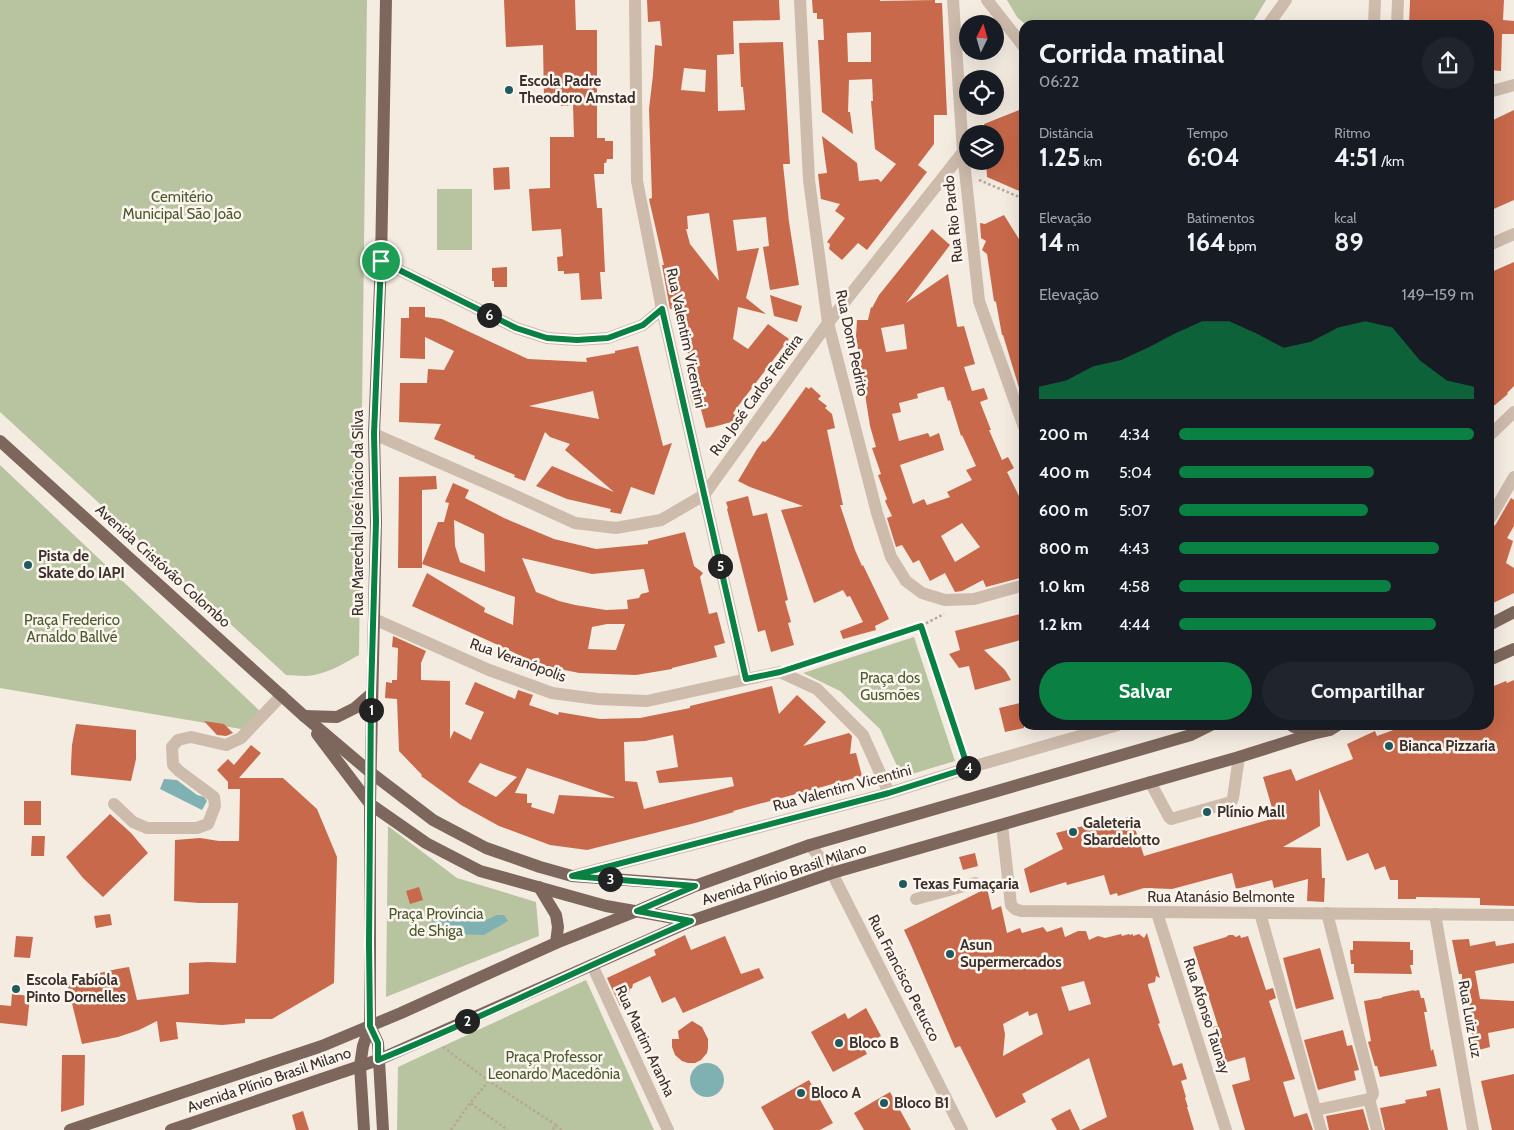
<!DOCTYPE html>
<html lang="pt">
<head>
<meta charset="utf-8">
<style>
  body { margin:0; font-family:Cabin,sans-serif; background:#20242c; color:#f1f3f6; height:100vh; display:flex; flex-direction:column; font-size:19px; white-space:nowrap }
  * { box-sizing:border-box; margin:0 }
  p { font-size:16px; color:#9ea1a6 }
  .icon { flex:none; width:28px; height:28px; fill:none; stroke:currentColor; stroke-width:2; stroke-linecap:round; stroke-linejoin:round }
  .map { position:relative; flex:1; overflow:hidden }
  .panel { position:absolute; left:1019px; top:20px; width:475px; height:710px; display:flex; flex-direction:column; background:#171b24; border-radius:15px; box-shadow:0 5px 20px #0002 }
  .panel>* { flex:none }
  .needle { width:32px; rotate:5deg }
  .controls { position:absolute; left:959px; top:15px; display:grid; gap:10px }
  .controls a { display:grid; place-items:center; width:45px; height:45px; border-radius:50%; background:#171b24; box-shadow:0 5px 20px #0002; font-size:25px }
  .pin { position:absolute; display:grid; place-items:center; width:42px; height:42px; color:#fff; margin:-21px; border:2px solid #fff; border-radius:50%; box-shadow:0 1px 5px #0007 }
  .km { position:absolute; width:25px; height:25px; margin:-12px; border-radius:50%; background:#222; color:#fff; font-size:14px; line-height:25px; text-align:center }
  .round { display:grid; place-items:center; flex:none; width:52px; height:52px; border-radius:26px; background:#20242c }
  .headline { display:flex; align-items:center; justify-content:space-between; height:85px; padding:0 20px }
  h1 { font-size:28px; font-weight:700; line-height:38px }
  .figures { display:grid; grid-template-columns:repeat(3,1fr); gap:8px; height:85px; padding:5px 20px }
  .figures div { display:grid; align-content:center }
  .figures b { font-size:25px; font-weight:700 }
  .figures small { font-size:14px; font-weight:400 }
  .figures p { font-size:14px }
  .chart { height:140px; padding:10px 20px }
  .chart p { display:flex; justify-content:space-between }
  .chart svg { width:100%; height:90px; margin-top:5px; fill:#0b8043; opacity:.7 }
  .button { display:flex; gap:10px; margin-top:auto; padding:10px 20px }
  .button a { flex:1; height:58px; border-radius:30px; background:#0b8043; color:#fff; font-size:20px; font-weight:700; line-height:58px; text-align:center }
  .button a+a { background:#20242c; color:#f1f3f6 }
  ul { padding:0 20px; list-style:none; font-size:16px }
  li { display:grid; grid-template-columns:80px 60px 1fr; align-items:center; height:38px }
  li i { height:12px; border-radius:6px; background:#0b8043 }
  .map>svg:first-child { display:block }
</style>
</head>
<body>
<div class="map">
<svg width="1514" height="1130" viewBox="0 0 1514 1130">
  <rect width="100%" height="100%" fill="#f4ebe1"/>
  <g fill="#b8c4a0">
    <path d="M0,0H367L359,655C345,663 330,672 314,675C305,677 295,675 286,675L0,412Z"/>
    <polygon points="1007,0 1266,0 1251,25 1026,25 1017,17"/>
    <rect x="437" y="189" width="35" height="61"/>
    <polygon points="0,465 262,713 247,730 0,688"/>
    <polygon points="914,637 955,761 902,777 880,729 840,691 803,673"/>
    <polygon points="388,826 457,878 536,902 539,936 386,997"/>
    <polygon points="586,980 654,1130 397,1130 398,1067"/>
  </g>
  <g fill="#7fb0b2">
    <polygon points="164,779 177,780 197,795 204,797 207,801 202,810 160,789"/>
    <polygon points="437,912 458,914 472,922 484,921 497,915 504,915 508,921 484,935 445,934 437,936 429,935 427,924 432,922"/>
    <circle cx="707" cy="1080" r="17"/>
  </g>
  <g fill="#c8694b" fill-rule="evenodd">
    <polygon points="504,0 575,0 576,30 597,30 597,138 605,138 605,141 613,141 613,159 607,159 606,163 604,163 604,174 594,174 597,208 602,208 605,272 600,272 602,299 581,300 579,273 564,274 564,271 558,271 557,257 563,256 561,229 532,231 529,189 550,188 550,137 574,137 573,105 561,106 561,103 548,103 548,99 544,99 543,45 506,47"/>
    <path d="M647,0H779L780,20L733,21L734,54L717,55L718,111L745,110L743,87H741L739,43L783,42L790,164H783L789,222L799,285L770,290L763,247L769,246L766,217L733,220L737,251L759,248L746,298L766,314L738,307L733,339L748,349L768,324L789,339L733,413L739,420L713,427L706,428L700,406L693,407L690,394L697,388L676,308L670,309L662,265H664L649,199L652,198L649,109L653,75L655,45L662,46L660,21L648,22ZM684,68L706,70L705,92L681,90ZM709,213L719,281L690,244L686,229H688L687,216Z"/>
    <path d="M812,0H880V1L935,0V3H942L947,115H934V144L918,165L927,172L867,250L858,243L842,260L829,249L830,244L827,242L845,218L835,211L840,204L821,199L818,174L827,173L822,136L857,163L859,181L878,179L881,182L896,164L875,149L871,101H873L872,79L849,80L848,112H850L853,134L822,112L818,40H824L823,19H817V13H813ZM871,32V62H848L847,33Z"/>
    <polygon points="1410,0 1504,0 1503,20 1514,21 1514,34 1502,34 1501,71 1489,70 1489,25 1409,25"/>
    <polygon points="1024,108 1024,193 987,177 986,161 995,161 995,134 985,134 984,124"/>
    <polygon points="1514,110 1514,200 1489,211 1489,122"/>
    <polygon points="509,167 510,189 494,190 493,168"/>
    <polygon points="1004,215 1024,247 1024,298 1019,299 1024,319 1024,390 1020,391 1003,335 1002,335 996,302 994,301 987,254 982,250 986,241 981,238 980,223 985,224"/>
    <path d="M932,229L950,245L906,303L948,274L957,326L958,327L964,326L975,364L964,367L972,391L984,388L988,399L980,402L991,430H989L1002,460L1008,457L1014,468L1007,472L1024,506V577L986,587L983,580L962,591L955,592L945,573L930,581L919,560L913,563L902,545L896,547L887,518L892,516L885,501L887,499L878,475L881,474L872,448L876,447L870,426L856,336L857,320H868L871,307L872,308L879,295ZM904,324L907,349L886,352L881,328ZM941,387H944L948,401L950,400L961,436L962,435L976,466L966,470L972,480L947,492L950,497L927,505L924,499L913,504L900,465L944,450L939,433L930,437L928,433L899,441L892,414L901,412L899,403L918,398L917,394ZM962,523L980,547L955,562L941,536Z"/>
    <polygon points="1514,262 1514,386 1507,393 1508,394 1489,410 1489,273"/>
    <polygon points="507,267 507,287 494,287 494,281 492,281 492,268"/>
    <polygon points="770,295 802,306 797,322 774,316"/>
    <path d="M409,307H425V317L442,319L528,359L587,362L586,358L615,353V351L638,346L663,446L672,443L654,495L631,487L621,514L610,512L611,509L567,499L536,486L552,466L614,492L565,450L570,444L550,437L545,432L525,481L514,477L515,475L474,458L475,456L434,439L441,424L399,422L400,383H427L428,369L444,370L454,351L425,337V359L400,358L401,318H409ZM593,391L599,419L529,406Z"/>
    <polygon points="806,387 809,389 811,387 821,396 818,399 827,406 825,408 832,414 835,428 827,430 843,505 840,505 855,550 862,566 863,565 889,619 875,626 876,630 843,639 840,631 863,622 850,596 847,597 843,590 814,603 781,510 803,506 750,487 738,481 757,449 763,441 765,442 770,437"/>
    <polygon points="436,476 437,489 422,490 422,568 398,568 399,477"/>
    <path d="M453,483L469,490L465,498L504,518L554,539L596,549L648,544V541L685,532L694,566L703,573L700,577L709,614L717,612L725,643L714,646L717,657L672,668V669L636,675L579,673L532,663L533,662L498,645L412,606L427,573L485,608L484,612L513,625L515,597L422,564L438,522H444L449,503L445,502ZM454,520L484,534L485,572L460,562L455,546ZM522,558L592,574L644,569L649,592L641,594L639,598L627,600L628,609L606,610L575,605L559,601L536,592ZM607,624H625L616,650L588,649L592,627Z"/>
    <polygon points="748,496 753,516 767,513 788,600 785,601 791,622 788,623 794,645 771,652 765,630 758,632 727,509 728,508 726,502"/>
    <polygon points="1511,498 1514,500 1514,526 1507,538 1513,541 1506,563 1514,568 1514,593 1489,605 1489,528 1493,527 1496,524"/>
    <polygon points="1024,613 1024,639 984,650 1005,670 1011,680 975,690 969,666 959,668 949,654 960,650 955,631"/>
    <path d="M393,636L426,651L421,663V680L450,681V739L454,731L471,740L484,712L465,704L475,682L515,699L518,690L533,695L529,705L558,715L559,712L600,719L640,718L690,708V706L772,686L779,714L797,695L826,722L803,746L849,733L852,736L850,754L856,753L862,776L733,811L734,812L695,823L587,850L550,845L499,826L461,805L421,776L422,775L399,751L397,699L385,698L386,682L392,683V680H397L398,648L392,647ZM673,735L678,767L656,771L659,783L732,777L734,786L644,809L637,782L625,781L624,742L645,741ZM480,763L500,771L517,777L496,797L468,782ZM527,768L614,797V798L559,795L554,814L531,807L532,803H527V794L515,793Z"/>
    <polygon points="1514,680 1514,906 1480,905 1480,898 1416,897 1416,899 1398,899 1398,880 1390,880 1385,866 1375,870 1368,853 1347,861 1319,789 1320,826 1283,847 1321,848 1322,878 1325,878 1324,902 1307,901 1308,879 1274,888 1272,880 1236,889 1232,873 1172,889 1144,888 1118,896 1117,893 1110,895 1104,875 1067,885 1066,882 1030,893 1024,869 1063,849 1056,833 1087,825 1088,829 1131,816 1144,856 1275,818 1263,777 1291,769 1296,781 1353,759 1347,744 1375,731 1377,736 1407,725 1489,725 1489,688 1506,681 1507,683"/>
    <polygon points="1024,702 1024,728 1005,732 999,708"/>
    <polygon points="204,721 224,724 233,733 226,736 217,735"/>
    <polygon points="76,724 136,730 136,759 131,781 71,775 71,765 72,745"/>
    <polygon points="251,745 261,753 239,778 283,778 317,809 337,857 334,983 272,1019 245,1019 245,1023 222,1025 176,1022 178,1039 160,1042 157,1021 139,1030 118,1037 82,1044 67,983 78,978 117,969 129,967 137,1000 189,994 189,963 208,962 236,963 238,903 199,903 174,901 175,840 200,838 219,841 239,841 240,789 228,789 228,782 217,770 228,759 234,765"/>
    <rect x="24" y="801" width="17" height="24"/>
    <polygon points="110,814 131,833 148,853 103,897 83,878 66,857"/>
    <polygon points="32,836 45,836 44,856 31,856"/>
    <polygon points="975,853 978,866 963,870 959,857"/>
    <polygon points="419,887 423,900 410,904 406,891"/>
    <path d="M987,888L992,910L1001,906L1007,933L1020,928L1022,933L1043,927L1047,932L1062,927L1065,937L1078,931H1086L1089,940L1098,936L1105,938L1121,934L1122,936L1129,934L1130,935L1133,934V936L1139,934L1144,938L1147,933L1160,978L1156,976L1155,982L1148,984V986L1160,1023L1158,1024L1173,1066L1182,1063L1187,1079L1181,1081L1186,1097L1185,1098L1188,1107H1187L1194,1130H1081L1107,1117L1089,1058L1022,1094L1026,1102L996,1118L960,1046L955,1048L911,945L904,930ZM1084,981L1091,1004L1069,1011L1061,987ZM1028,1011L1029,1016L1037,1013L1043,1034L1003,1056L1005,1034L1003,1024Z"/>
    <polygon points="110,914 112,925 96,928 94,916"/>
    <polygon points="685,935 691,950 725,936 741,974 759,968 764,978 683,1013 675,997 662,1003 650,976 633,984 632,988 630,989 626,1003 620,1006 607,978 656,955 654,950"/>
    <polygon points="1229,935 1233,935 1236,937 1240,935 1241,938 1248,936 1266,990 1273,988 1276,998 1269,1001 1295,1079 1283,1082 1294,1117 1307,1113 1313,1130 1245,1130 1232,1085 1250,1080 1245,1057 1224,1063 1213,1027 1218,1026 1193,947 1226,937"/>
    <polygon points="16,936 33,937 30,958 14,957"/>
    <polygon points="1469,939 1470,946 1495,941 1496,946 1514,943 1514,963 1475,971 1480,999 1514,1001 1514,1028 1488,1033 1490,1047 1475,1051 1470,1023 1473,1022 1467,993 1463,993 1460,980 1462,979 1462,974 1459,974 1452,940"/>
    <polygon points="1353,941 1410,942 1410,950 1413,950 1413,965 1410,965 1412,974 1354,973 1354,964 1351,964 1350,950 1353,950"/>
    <polygon points="1320,948 1334,999 1296,1009 1283,958"/>
    <polygon points="1414,990 1414,991 1419,990 1421,998 1424,998 1427,1012 1424,1012 1431,1051 1433,1049 1437,1066 1380,1077 1377,1066 1375,1066 1368,1042 1371,1041 1364,1001 1382,998 1382,997"/>
    <polygon points="12,994 30,996 27,1026 0,1023 0,1005 11,1006"/>
    <polygon points="866,1008 881,1036 863,1046 867,1054 833,1072 811,1032 845,1013 848,1019"/>
    <polygon points="692,1021 702,1027 708,1039 708,1048 707,1053 701,1060 695,1063 688,1063 682,1061 675,1055 672,1047 672,1039 679,1039 678,1031"/>
    <polygon points="1343,1030 1347,1046 1352,1045 1359,1070 1354,1071 1356,1080 1318,1090 1304,1040"/>
    <polygon points="62,1055 85,1055 84,1105 61,1112"/>
    <polygon points="1514,1074 1514,1130 1492,1130 1481,1081"/>
    <polygon points="809,1080 833,1123 820,1130 774,1130 761,1107"/>
    <polygon points="1440,1088 1448,1130 1385,1130 1380,1108 1406,1103 1405,1100 1427,1096 1426,1091"/>
    <polygon points="890,1092 911,1130 864,1130 854,1113"/>
    <polygon points="1070,1109 1080,1130 1057,1130 1051,1119"/>
    <polygon points="1363,1109 1369,1130 1329,1130 1326,1116"/>
    <polygon points="303,1111 309,1130 296,1130 292,1115"/>
  </g>
  <g fill="none" stroke-linecap="round" stroke-linejoin="round">
    <g stroke="#b9a596" stroke-width="2.5" stroke-dasharray="2.5 2.5" stroke-linecap="butt">
      <polyline points="979,180 1024,199"/>
      <polyline points="921,626 964,755"/>
      <polyline points="798,666 921,626 944,614"/>
      <polyline points="443,1047 489,1081 556,1125 552,1130"/>
      <polyline points="489,1081 470,1103 508,1130"/>
      <polyline points="556,1125 562,1130"/>
      <polyline points="451,1130 470,1103"/>
    </g>
    <g stroke="#cdbbac" stroke-width="12">
      <polyline points="635,0 637,181 662,309 746,679"/>
      <polyline points="800,0 809,180 828,323 877,513 891,557 906,581 922,593 945,600 974,599 1024,585"/>
      <polyline points="953,0 963,152 979,301 1024,427"/>
      <polyline points="987,0 1024,47"/>
      <polyline points="1268,25 1286,0"/>
      <polyline points="1374,25 1375,0"/>
      <polyline points="1397,25 1398,0"/>
      <polyline points="1489,92 1514,85"/>
      <polyline points="1489,245 1514,234"/>
      <polyline points="381,261 516,328 547,338 577,340 608,338 643,325 662,309"/>
      <polyline points="374,434 507,492 575,523 616,528 661,520 704,495 828,323 963,152"/>
      <polyline points="1489,436 1514,412"/>
      <polyline points="1489,520 1514,477"/>
      <polyline points="374,619 489,670 552,693 597,699 647,701 780,672 817,689 863,735 889,793"/>
      <polyline points="1150,782 1169,817 1171,819 1231,802 1233,798 1239,757"/>
      <polyline points="114,804 133,822 147,828 197,828 208,824 215,806 214,797 179,771 173,765 172,747 178,740 191,737 226,745 241,738 282,695"/>
      <polyline points="1002,825 1011,905 1015,909 1021,911 1514,915"/>
      <polyline points="810,845 832,873 962,1130"/>
      <polyline points="576,875 889,793 968,768 1118,725"/>
      <polyline points="916,899 975,883"/>
      <polyline points="1157,913 1226,1130"/>
      <polyline points="1260,913 1321,1130"/>
      <polyline points="1435,914 1473,1130"/>
      <polyline points="592,965 668,1130"/>
      <polyline points="1369,1099 1377,1130"/>
      <polyline points="1316,1110 1369,1099 1372,1096 1373,1093 1327,913"/>
    </g>
    <g stroke="#7d675c" stroke-width="12">
      <polyline points="0,441 304,716 370,772 433,820 486,848 540,867 572,876 693,885"/>
      <polyline points="1489,625 1514,612"/>
      <polyline points="1489,660 1514,649"/>
      <polyline points="304,716 337,717 355,708 371,694"/>
      <polyline points="1291,725 1294,727 1312,734"/>
      <polyline points="317,734 370,804 426,843 480,871 606,906 691,921"/>
      <polyline points="539,887 556,915 558,927 556,943"/>
      <polyline points="370,1026 378,1043 383,1130"/>
      <polyline points="70,1130 322,1046 401,1013 556,943 637,911 695,886 810,845 1191,735 1211,725"/>
      <polyline points="171,1130 378,1060 691,921 832,873 1239,757 1312,734 1330,730 1338,725"/>
      <polyline points="364,1130 360,1066 363,1046 370,1026 370,804 376,522 374,434 381,261 386,0"/>
    </g>
  </g>
  <g fill="none" stroke-linecap="round" stroke-linejoin="round">
    <g stroke="#fff" stroke-width="10">
      <path id="route" d="M381,261L516,328L547,338L577,340L608,338L643,325L662,309L746,679L780,672L921,626L968,768L889,793L572,876L695,886L637,911L691,921C586,966 484,1017 378,1060V1043L370,1026L369,944L371,694L376,522L374,434Z"/>
    </g>
    <use href="#route" stroke="#0b8043" stroke-width="6"/>
  </g>
  <g fill="#1f5a5e" stroke="#fbf5ee" stroke-width="2">
    <circle cx="509" cy="90" r="5"/>
    <circle cx="28" cy="565" r="5"/>
    <circle cx="1389" cy="746" r="5"/>
    <circle cx="1207" cy="812" r="5"/>
    <circle cx="1073" cy="832" r="5"/>
    <circle cx="903" cy="884" r="5"/>
    <circle cx="950" cy="954" r="5"/>
    <circle cx="16" cy="989" r="5"/>
    <circle cx="839" cy="1043" r="5"/>
    <circle cx="801" cy="1093" r="5"/>
    <circle cx="884" cy="1103" r="5"/>
  </g>
  <g text-anchor="middle" dominant-baseline="central" stroke-width="5" stroke-linejoin="round" paint-order="stroke">
    <g font-size="15" font-weight="bold" fill="#3b302b" stroke="#fbf5ee" text-anchor="start">
      <text x="519" y="81">Escola Padre<tspan x="519" dy="17">Theodoro Amstad</tspan></text>
      <text x="38" y="556">Pista de<tspan x="38" dy="17">Skate do IAPI</tspan></text>
      <text x="1399" y="746">Bianca Pizzaria</text>
      <text x="1217" y="812">Plínio Mall</text>
      <text x="1083" y="823">Galeteria<tspan x="1083" dy="17">Sbardelotto</tspan></text>
      <text x="913" y="884">Texas Fumaçaria</text>
      <text x="960" y="945">Asun<tspan x="960" dy="17">Supermercados</tspan></text>
      <text x="26" y="980">Escola Fabíola<tspan x="26" dy="17">Pinto Dornelles</tspan></text>
      <text x="849" y="1043">Bloco B</text>
      <text x="811" y="1093">Bloco A</text>
      <text x="894" y="1103">Bloco B1</text>
    </g>
    <g font-size="15" fill="#4a5a2e" stroke="#fbf5ee">
      <text x="182" y="197">Cemitério<tspan x="182" dy="17">Municipal São João</tspan></text>
      <text x="72" y="620">Praça Frederico<tspan x="72" dy="17">Arnaldo Ballvé</tspan></text>
      <text x="890" y="678">Praça dos<tspan x="890" dy="17">Gusmões</tspan></text>
      <text x="436" y="914">Praça Província<tspan x="436" dy="17">de Shiga</tspan></text>
      <text x="554" y="1057">Praça Professor<tspan x="554" dy="17">Leonardo Macedônia</tspan></text>
    </g>
    <g font-size="15" fill="#3b302b" stroke="#fbf5ee">
      <text transform="translate(953 219) rotate(-96)">Rua Rio Pardo</text>
      <text transform="translate(686 338) rotate(78)">Rua Valentim Vicentini</text>
      <text transform="translate(852 343) rotate(78)">Rua Dom Pedrito</text>
      <text transform="translate(756 395) rotate(-54)">Rua José Carlos Ferreira</text>
      <text transform="translate(358 513) rotate(-90)">Rua Marechal José Inácio da Silva</text>
      <text transform="translate(163 566) rotate(42)">Avenida Cristóvão Colombo</text>
      <text transform="translate(518 660) rotate(20)">Rua Veranópolis</text>
      <text transform="translate(842 788) rotate(-15)">Rua Valentim Vicentini</text>
      <text transform="translate(784 874) rotate(-18)">Avenida Plínio Brasil Milano</text>
      <text x="1221" y="897">Rua Atanásio Belmonte</text>
      <text transform="translate(904 978) rotate(63)">Rua Francisco Petucco</text>
      <text transform="translate(1207 1016) rotate(72)">Rua Afonso Taunay</text>
      <text transform="translate(1470 1019) rotate(80)">Rua Luiz Luz</text>
      <text transform="translate(645 1041) rotate(65)">Rua Martim Aranha</text>
      <text transform="translate(269 1080) rotate(-19)">Avenida Plínio Brasil Milano</text>
    </g>
  </g>
</svg>
<div class="controls">
<a><svg class="needle" viewBox="-14 -14 28 28"><path d="M0-13l5 13h-10z" fill="#e53935"/><path d="M0 13l5-13h-10z" fill="#9ea1a6"/></svg></a>
<a><svg class="icon" aria-label="locate" viewBox="0 0 24 24"><circle cx="12" cy="12" r="6"/><path d="M12 2v4M12 18v4M2 12h4M18 12h4"/></svg></a>
<a><svg class="icon" aria-label="layers" viewBox="0 0 24 24"><path d="M12 4l9 5-9 5-9-5zM3 14l9 5 9-5"/></svg></a>
</div>
<div class="pin" style="left:381px;top:261px;background:#1e9e55"><svg class="icon" aria-label="arrive" viewBox="0 0 24 24"><path d="M6 21V4h12l-3 4 3 4H6"/></svg></div>
<b class="km" style="left:371px;top:710px">1</b>
<b class="km" style="left:467px;top:1021px">2</b>
<b class="km" style="left:610px;top:879px">3</b>
<b class="km" style="left:968px;top:768px">4</b>
<b class="km" style="left:720px;top:566px">5</b>
<b class="km" style="left:489px;top:315px">6</b>
<section class="panel">
<div class="headline"><div><h1>Corrida matinal</h1><p>06:22</p></div><a class="round"><svg class="icon" aria-label="share" viewBox="0 0 24 24"><path d="M12 15V3M7 8l5-5 5 5M5 13v7h14v-7"/></svg></a></div>
<div class="figures">
<div><p>Distância</p><b>1.25<small> km</small></b></div>
<div><p>Tempo</p><b>6:04</b></div>
<div><p>Ritmo</p><b>4:51<small> /km</small></b></div>
</div>
<div class="figures">
<div><p>Elevação</p><b>14<small> m</small></b></div>
<div><p>Batimentos</p><b>164<small> bpm</small></b></div>
<div><p>kcal</p><b>89</b></div>
</div>
<div class="chart"><p><span>Elevação</span>149–159 m</p>
<svg viewBox="0 0 160 44" preserveAspectRatio="none"><path d="M0 44V38L10 35L20 28L30 25L40 19L50 12L60 6L70 6L80 12L90 19L100 16L110 9L120 6L130 9L140 25L150 35L160 38V44z"/></svg>
</div>
<ul>
<li><b>200 m</b>4:34<i style="width:100%"></i></li>
<li><b>400 m</b>5:04<i style="width:66%"></i></li>
<li><b>600 m</b>5:07<i style="width:64%"></i></li>
<li><b>800 m</b>4:43<i style="width:88%"></i></li>
<li><b>1.0 km</b>4:58<i style="width:72%"></i></li>
<li><b>1.2 km</b>4:44<i style="width:87%"></i></li>
</ul>
<div class="button"><a>Salvar</a><a>Compartilhar</a></div>
</section>
</div>
</body>
</html>
